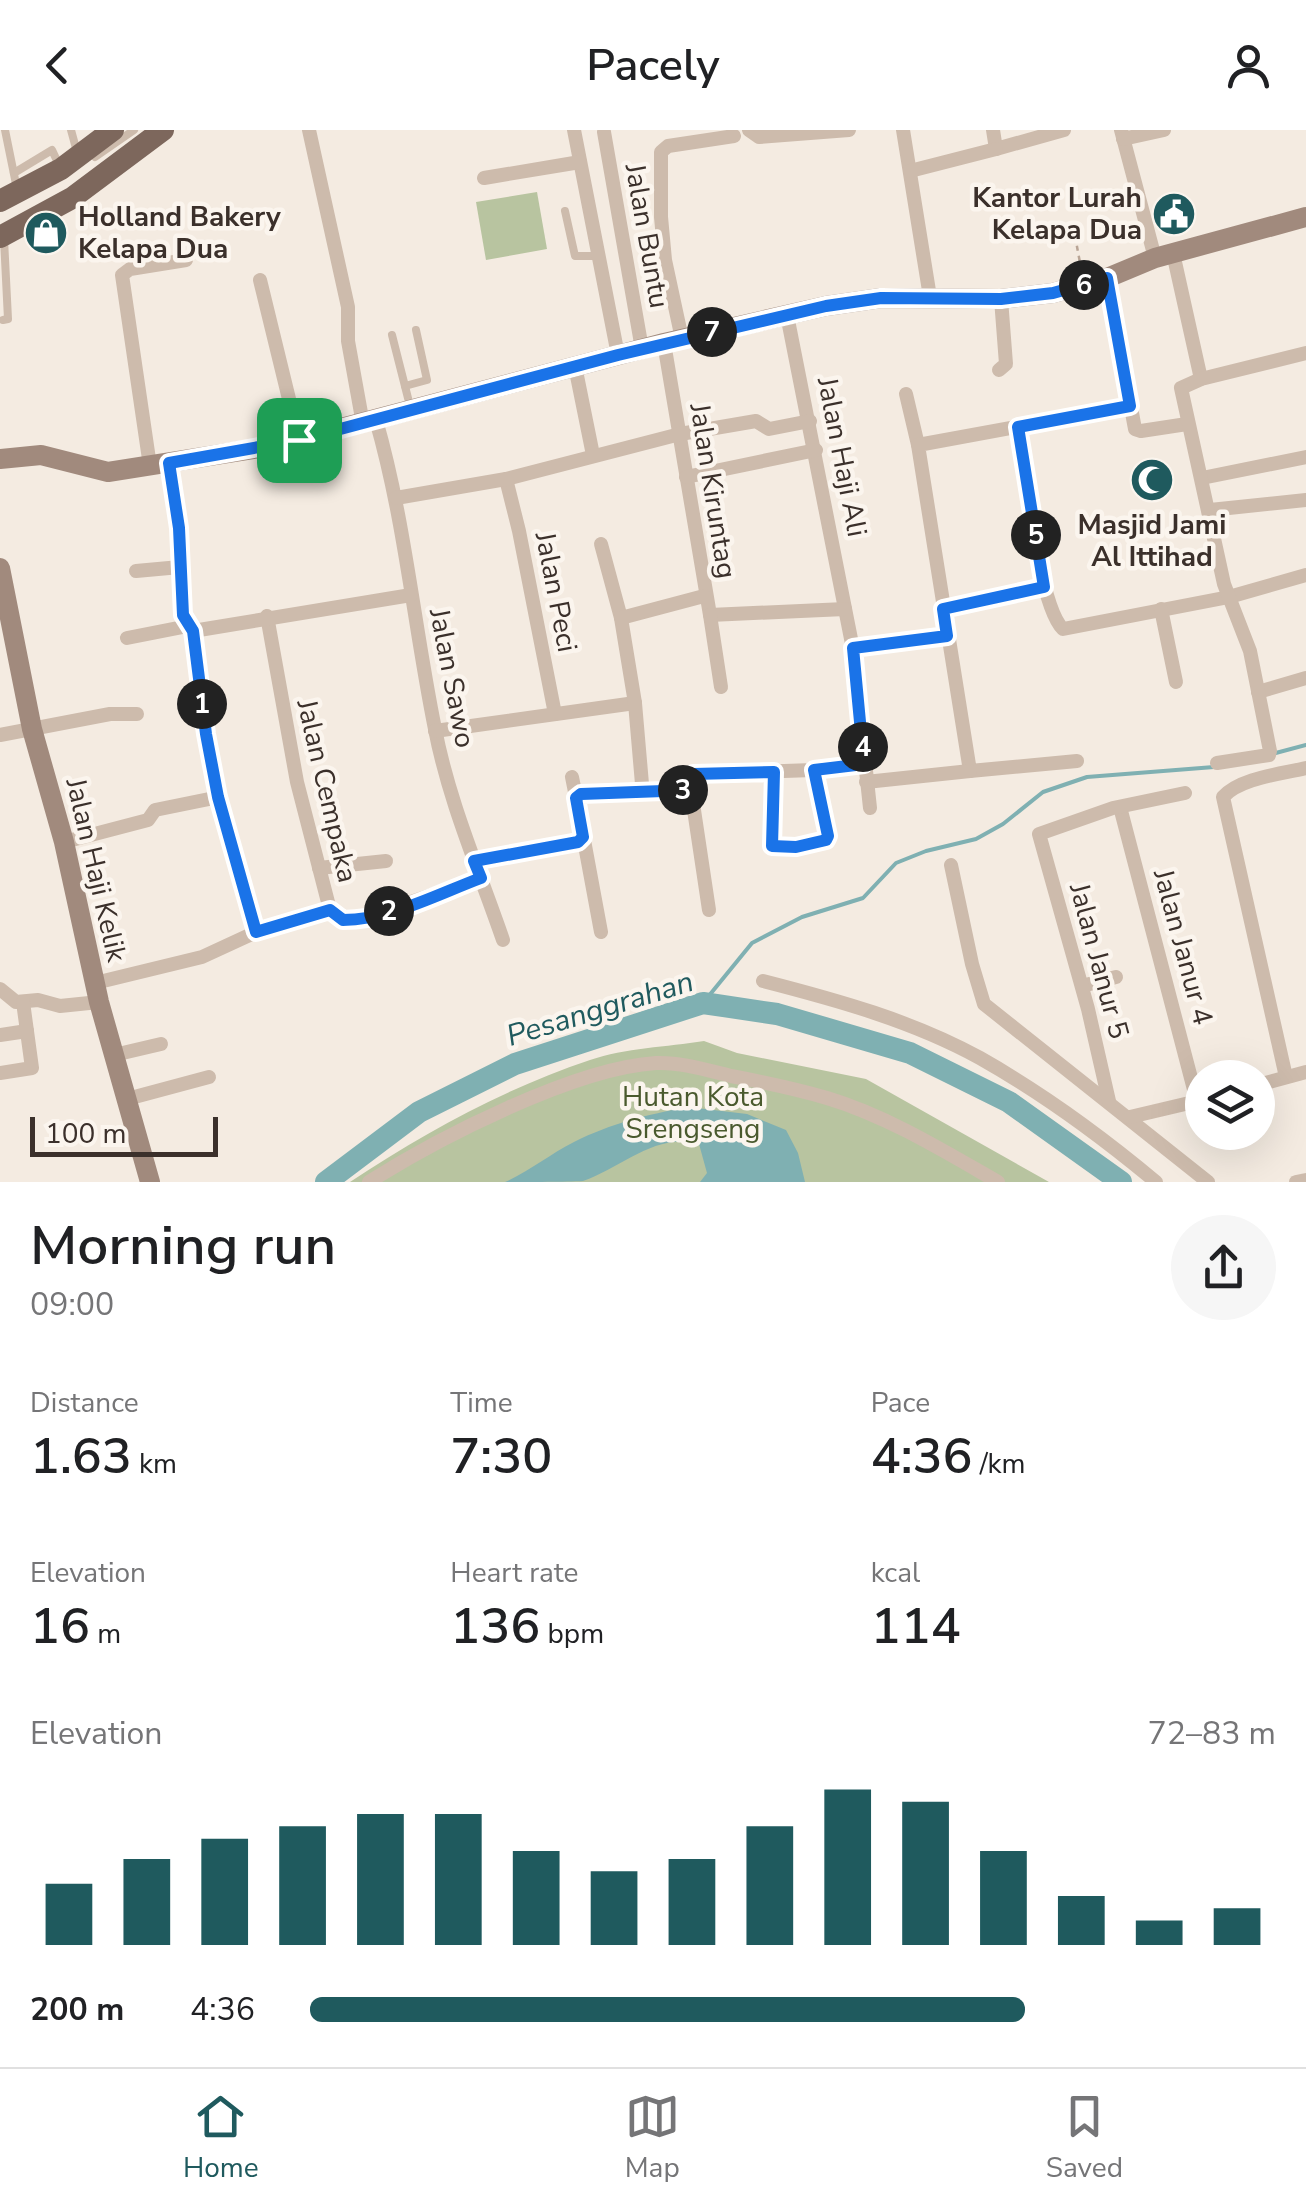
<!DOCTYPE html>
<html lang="en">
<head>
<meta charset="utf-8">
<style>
  body { margin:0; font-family:"Nunito Sans",sans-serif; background:#f6f6f6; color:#202124; height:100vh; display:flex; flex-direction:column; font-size:38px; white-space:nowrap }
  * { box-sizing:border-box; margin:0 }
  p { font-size:32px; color:#757577 }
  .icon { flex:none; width:55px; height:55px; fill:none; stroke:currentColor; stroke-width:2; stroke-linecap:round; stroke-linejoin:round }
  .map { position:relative; height:1052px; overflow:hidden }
  .details { display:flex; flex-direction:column; background:#fff; flex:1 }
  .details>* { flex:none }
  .tools { position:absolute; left:1185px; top:930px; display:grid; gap:20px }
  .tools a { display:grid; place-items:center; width:90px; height:90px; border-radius:50%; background:#fff; box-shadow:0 10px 40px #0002; font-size:50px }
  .scale { position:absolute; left:30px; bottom:25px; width:188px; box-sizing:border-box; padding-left:10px; border:5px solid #3b302b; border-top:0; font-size:28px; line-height:35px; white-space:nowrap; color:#3b302b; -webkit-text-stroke:8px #fbf5ee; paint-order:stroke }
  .pin { position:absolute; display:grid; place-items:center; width:85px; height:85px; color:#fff; margin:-42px; border-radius:20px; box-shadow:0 5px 15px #0006 }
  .km { position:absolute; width:50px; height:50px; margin:-25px; border-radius:50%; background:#222; color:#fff; font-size:28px; line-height:50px; text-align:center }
  .round { display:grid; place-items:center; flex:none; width:105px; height:105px; border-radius:52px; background:#f6f6f6 }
  .headline { display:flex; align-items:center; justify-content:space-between; height:170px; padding:0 30px }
  h1 { font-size:55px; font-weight:600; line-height:75px }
  .figures { display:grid; grid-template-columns:repeat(3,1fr); gap:15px; height:170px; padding:10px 30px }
  .figures div { display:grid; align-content:center }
  .figures b { font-size:50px; font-weight:600 }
  .figures small { font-size:28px; font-weight:400 }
  .figures p { font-size:28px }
  .chart { height:280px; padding:20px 30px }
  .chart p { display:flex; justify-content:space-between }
  .chart svg { width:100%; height:180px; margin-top:10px; stroke:#1f5a5e; stroke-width:6 }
  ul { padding:0 30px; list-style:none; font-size:32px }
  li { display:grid; grid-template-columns:160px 120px 1fr; align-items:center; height:75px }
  li i { height:25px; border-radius:12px; background:#1f5a5e }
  header { display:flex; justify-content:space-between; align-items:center; height:130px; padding:0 30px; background:#fff; font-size:45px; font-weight:600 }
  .dock { display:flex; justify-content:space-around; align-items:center; height:140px; border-top:2px solid #e0e0e0; background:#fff; font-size:28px; color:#757577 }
  .dock a { display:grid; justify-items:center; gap:5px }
  .dock .on { color:#1f5a5e }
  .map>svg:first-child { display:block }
</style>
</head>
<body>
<header><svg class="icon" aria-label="back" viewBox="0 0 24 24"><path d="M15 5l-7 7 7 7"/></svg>Pacely<svg class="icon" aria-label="person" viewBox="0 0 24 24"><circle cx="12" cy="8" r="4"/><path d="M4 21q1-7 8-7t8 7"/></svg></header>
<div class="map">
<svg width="1306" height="1052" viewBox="0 0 1306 1052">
  <rect width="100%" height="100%" fill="#f4ebe1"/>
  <g fill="#b8c4a0">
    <polygon points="537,62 547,119 486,130 476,72"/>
    <path d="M704,911L737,923L866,949L1049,1052H350C425,1002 504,959 590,930C625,918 667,917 704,911Z"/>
  </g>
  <path fill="#7fb0b2" d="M688,977L747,984L786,1000L798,1023L805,1052H700L707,1043L699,1014C655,1002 622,1038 583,1051C565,1052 526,1052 505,1052C530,1041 550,1024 574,1012C612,993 646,985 688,977Z"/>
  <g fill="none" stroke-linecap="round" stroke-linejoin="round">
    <g stroke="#7fb0b2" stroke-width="4">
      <polyline points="1272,624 1306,615"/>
      <polyline points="703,873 752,813 802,787 863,768 896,733 926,721 976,709 1003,694 1043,662 1087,647 1214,637"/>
    </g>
    <polyline stroke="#7fb0b2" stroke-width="22" points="326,1052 419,982 515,934 703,873 777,884 910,923 1009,972 1121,1052"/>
    <polyline stroke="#b9a596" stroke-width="2.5" stroke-dasharray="5 5" stroke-linecap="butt" points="1075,106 1081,138"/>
    <g stroke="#cdbbac" stroke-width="8">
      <polyline points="5,0 17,59"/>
      <polyline points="71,0 77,22"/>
      <polyline points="95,27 134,0"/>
      <polyline points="14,43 52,20 59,35"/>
      <polyline points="565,81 575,126 596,126"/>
      <polyline points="3,190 8,189 4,109"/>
      <polyline points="392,205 410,276"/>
      <polyline points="405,256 427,250 416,200"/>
    </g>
    <g stroke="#cdbbac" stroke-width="14">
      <polyline points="309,0 348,177 348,211 363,294"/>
      <polyline points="574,0 618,225"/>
      <polyline points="749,0 759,7 849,0"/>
      <polyline points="903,0 930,167"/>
      <polyline points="993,0 996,19 1064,0"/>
      <polyline points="1121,0 1155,128"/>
      <polyline points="604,2 642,219"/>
      <polyline points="1123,9 1164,0"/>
      <polyline points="910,41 996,19"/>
      <polyline points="484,48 580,32"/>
      <polyline points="1173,123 1201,249"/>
      <polyline points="1107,148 1135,299 1141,301 1187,294"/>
      <polyline points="260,150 299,310"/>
      <polyline points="787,185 853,519 870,678"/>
      <polyline points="682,209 665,130 661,87 661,22 668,16 734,6"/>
      <polyline points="664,213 710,485 845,479"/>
      <polyline points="575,236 593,325"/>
      <polyline points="999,240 1006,234 1001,169"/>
      <polyline points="906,264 918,315"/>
      <path d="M376,290C405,391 414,496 435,599C449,672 479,740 503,810"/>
      <path d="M1018,297C1025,337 1038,475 1063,499L1229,467L1306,445"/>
      <polyline points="169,333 179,398 183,485 193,501 206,604 219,667 256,802"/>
      <polyline points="150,336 122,145 130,139 186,130"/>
      <polyline points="686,347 816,320"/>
      <polyline points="1202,348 1306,327"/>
      <polyline points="506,349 519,401 555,584"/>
      <polyline points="396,368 506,349 680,304 756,291 769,299 810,291"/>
      <polyline points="1210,380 1306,370"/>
      <polyline points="601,414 621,488"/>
      <polyline points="136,441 180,437"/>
      <polyline points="943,479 1044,457"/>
      <polyline points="1161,479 1176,552"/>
      <polyline points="710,485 721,557"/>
      <polyline points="267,486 297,652 330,780"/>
      <polyline points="193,501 411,465"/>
      <polyline points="127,508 188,496"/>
      <polyline points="853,519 947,506"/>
      <polyline points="1258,562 1306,548"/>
      <polyline points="435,601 635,573"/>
      <polyline points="0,605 110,584 137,584"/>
      <polyline points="1077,631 970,641 918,315 1130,276"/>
      <polyline points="1217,633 1269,625 1270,621 1250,521 1224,454 1181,258 1201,249 1306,223"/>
      <polyline points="774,642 772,716 774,718 827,710 829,706 813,640"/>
      <polyline points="572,647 576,667"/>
      <polyline points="866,652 970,641"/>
      <polyline points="639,660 691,660 693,644 813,640 864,634"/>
      <polyline points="691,660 709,780"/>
      <polyline points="1120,677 1197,971"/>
      <polyline points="64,712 148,690 155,680 219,667"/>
      <polyline points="474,731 578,712 583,707"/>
      <polyline points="951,735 972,834 984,874 1208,1052"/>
      <polyline points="319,738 386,731"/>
      <polyline points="330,780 343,791 358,790 481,748"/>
      <polyline points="601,802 576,667 581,664 639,660 642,654 635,573 621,488 704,466"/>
      <path d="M763,851C837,870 913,891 980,928C1042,963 1101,1006 1156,1052"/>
      <polyline points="95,853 202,827 256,802 330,780"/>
      <polyline points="1082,856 1116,847"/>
      <polyline points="0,859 16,872 38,870 60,876 99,872"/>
      <polyline points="0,905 27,901"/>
      <polyline points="114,925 161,914"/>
      <polyline points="0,943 32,938 23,872"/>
      <path d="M1286,947L1223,667C1240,648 1281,644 1306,638"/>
      <polyline points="1258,955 1306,942"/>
      <polyline points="127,969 209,947"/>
      <polyline points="1109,971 1088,879 1039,704 1113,678 1185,663"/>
      <polyline points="1130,987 1202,970"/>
      <path d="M369,1052C438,1008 575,938 656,933C681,932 707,940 731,946C763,952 796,959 827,968C887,986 944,1021 998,1052"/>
      <polyline points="1296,1052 1306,1050"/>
    </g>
    <g stroke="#a18a7d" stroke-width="20">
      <polyline points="0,329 41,325 108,342 273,316 664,213 826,176 881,168 1001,169 1053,163 1107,148 1155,128 1306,87"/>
      <polyline points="0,438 32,599 64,712 99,872 150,1052"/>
    </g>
    <g stroke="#7d675c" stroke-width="22">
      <polyline points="0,71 61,39 113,0"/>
      <polyline points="0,107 72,68 163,0"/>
    </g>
  </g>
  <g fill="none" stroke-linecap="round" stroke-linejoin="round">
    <g stroke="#fff" stroke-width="20">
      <path id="route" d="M1107,148L1130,276L1018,297L1044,457L943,479L947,506L853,518L864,634L814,640L828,706L826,710L796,717L772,716L774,642L693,644L691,660L581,664L576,668L583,707L578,712L474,731L481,748C438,764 390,790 343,790L330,780L256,802L218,667L206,604L193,501L183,485L179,398L169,333L299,310L618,225L826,176L881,168L1001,169L1053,163Z"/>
    </g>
    <use href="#route" stroke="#1a73e8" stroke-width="12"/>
  </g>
  <defs>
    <g id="civic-disc" transform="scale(2.25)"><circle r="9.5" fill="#1f5a5e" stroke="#fbf5ee"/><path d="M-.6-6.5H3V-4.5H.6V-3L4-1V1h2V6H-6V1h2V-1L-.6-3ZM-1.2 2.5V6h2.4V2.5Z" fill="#fff"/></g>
    <g id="shop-disc" transform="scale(2.25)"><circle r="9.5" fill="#1f5a5e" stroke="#fbf5ee"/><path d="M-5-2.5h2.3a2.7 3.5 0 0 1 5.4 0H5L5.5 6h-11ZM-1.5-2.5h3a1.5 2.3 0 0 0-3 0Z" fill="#fff"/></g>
    <g id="mosque-disc" transform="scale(2.25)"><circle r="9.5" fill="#1f5a5e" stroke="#fbf5ee"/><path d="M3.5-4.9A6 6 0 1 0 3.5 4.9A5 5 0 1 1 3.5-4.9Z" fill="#fff"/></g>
  </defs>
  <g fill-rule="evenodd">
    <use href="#civic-disc" x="1174" y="84"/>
    <use href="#shop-disc" x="46" y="103"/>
    <use href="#mosque-disc" x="1152" y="350"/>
  </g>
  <g text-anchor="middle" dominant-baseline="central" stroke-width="9" stroke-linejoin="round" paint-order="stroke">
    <g font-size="28" font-weight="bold" fill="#3b302b" stroke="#fbf5ee" text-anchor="end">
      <text x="1142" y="68">Kantor Lurah<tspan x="1142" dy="32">Kelapa Dua</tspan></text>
      <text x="78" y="87" text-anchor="start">Holland Bakery<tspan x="78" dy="32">Kelapa Dua</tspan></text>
      <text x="1152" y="395" text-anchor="middle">Masjid Jami<tspan x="1152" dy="32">Al Ittihad</tspan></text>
    </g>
    <g font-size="28" fill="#3b302b" stroke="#fbf5ee">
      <text transform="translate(647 106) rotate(80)">Jalan Buntu</text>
      <text transform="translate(842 327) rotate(79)">Jalan Haji Ali</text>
      <text transform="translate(713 361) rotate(81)">Jalan Kiruntag</text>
      <text transform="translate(556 462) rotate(79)">Jalan Peci</text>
      <text transform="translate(452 548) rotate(79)">Jalan Sawo</text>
      <text transform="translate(327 661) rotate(77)">Jalan Cempaka</text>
      <text transform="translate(96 740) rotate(77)">Jalan Haji Kelik</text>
      <text transform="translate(1183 817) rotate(75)">Jalan Janur 4</text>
      <text transform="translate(1099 831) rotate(75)">Jalan Janur 5</text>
    </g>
    <g font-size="28" fill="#4a5a2e" stroke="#fbf5ee">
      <text x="693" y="967">Hutan Kota<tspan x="693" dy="32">Srengseng</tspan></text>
    </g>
    <g font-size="30" font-style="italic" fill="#1f5a5e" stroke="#fbf5ee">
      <text transform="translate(600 879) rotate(-17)">Pesanggrahan</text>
    </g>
  </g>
</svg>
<div class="tools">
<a><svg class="icon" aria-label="layers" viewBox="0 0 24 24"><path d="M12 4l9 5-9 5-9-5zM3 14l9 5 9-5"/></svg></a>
</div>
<div class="scale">100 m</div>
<div class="pin" style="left:299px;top:310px;background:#1e9e55"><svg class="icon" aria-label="arrive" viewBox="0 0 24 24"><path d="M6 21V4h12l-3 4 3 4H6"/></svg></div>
<b class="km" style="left:202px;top:574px">1</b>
<b class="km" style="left:389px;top:781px">2</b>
<b class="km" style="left:683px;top:660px">3</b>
<b class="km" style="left:863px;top:617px">4</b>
<b class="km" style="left:1036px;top:405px">5</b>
<b class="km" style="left:1084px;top:155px">6</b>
<b class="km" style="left:712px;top:202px">7</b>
</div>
<section class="details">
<div class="headline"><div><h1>Morning run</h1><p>09:00</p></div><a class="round"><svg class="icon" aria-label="share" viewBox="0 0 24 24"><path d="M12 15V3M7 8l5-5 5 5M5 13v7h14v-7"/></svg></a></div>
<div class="figures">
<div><p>Distance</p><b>1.63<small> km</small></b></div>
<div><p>Time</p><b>7:30</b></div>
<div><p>Pace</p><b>4:36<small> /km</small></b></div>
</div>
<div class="figures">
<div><p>Elevation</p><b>16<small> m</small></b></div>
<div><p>Heart rate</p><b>136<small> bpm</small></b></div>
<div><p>kcal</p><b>114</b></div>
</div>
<div class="chart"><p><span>Elevation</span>72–83 m</p>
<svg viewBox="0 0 160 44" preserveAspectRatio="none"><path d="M5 44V29M15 44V23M25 44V18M35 44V15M45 44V12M55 44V12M65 44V21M75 44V26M85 44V23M95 44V15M105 44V6M115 44V9M125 44V21M135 44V32M145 44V38M155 44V35"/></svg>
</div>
<ul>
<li><b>200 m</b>4:36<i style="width:74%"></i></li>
</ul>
</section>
<nav class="dock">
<a class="on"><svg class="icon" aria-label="home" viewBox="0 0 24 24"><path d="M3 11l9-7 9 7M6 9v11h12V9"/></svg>Home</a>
<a><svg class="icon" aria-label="map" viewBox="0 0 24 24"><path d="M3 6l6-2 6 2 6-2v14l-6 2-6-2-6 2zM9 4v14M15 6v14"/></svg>Map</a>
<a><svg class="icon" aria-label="saved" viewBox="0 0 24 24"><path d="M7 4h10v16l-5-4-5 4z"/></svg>Saved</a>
</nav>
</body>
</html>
